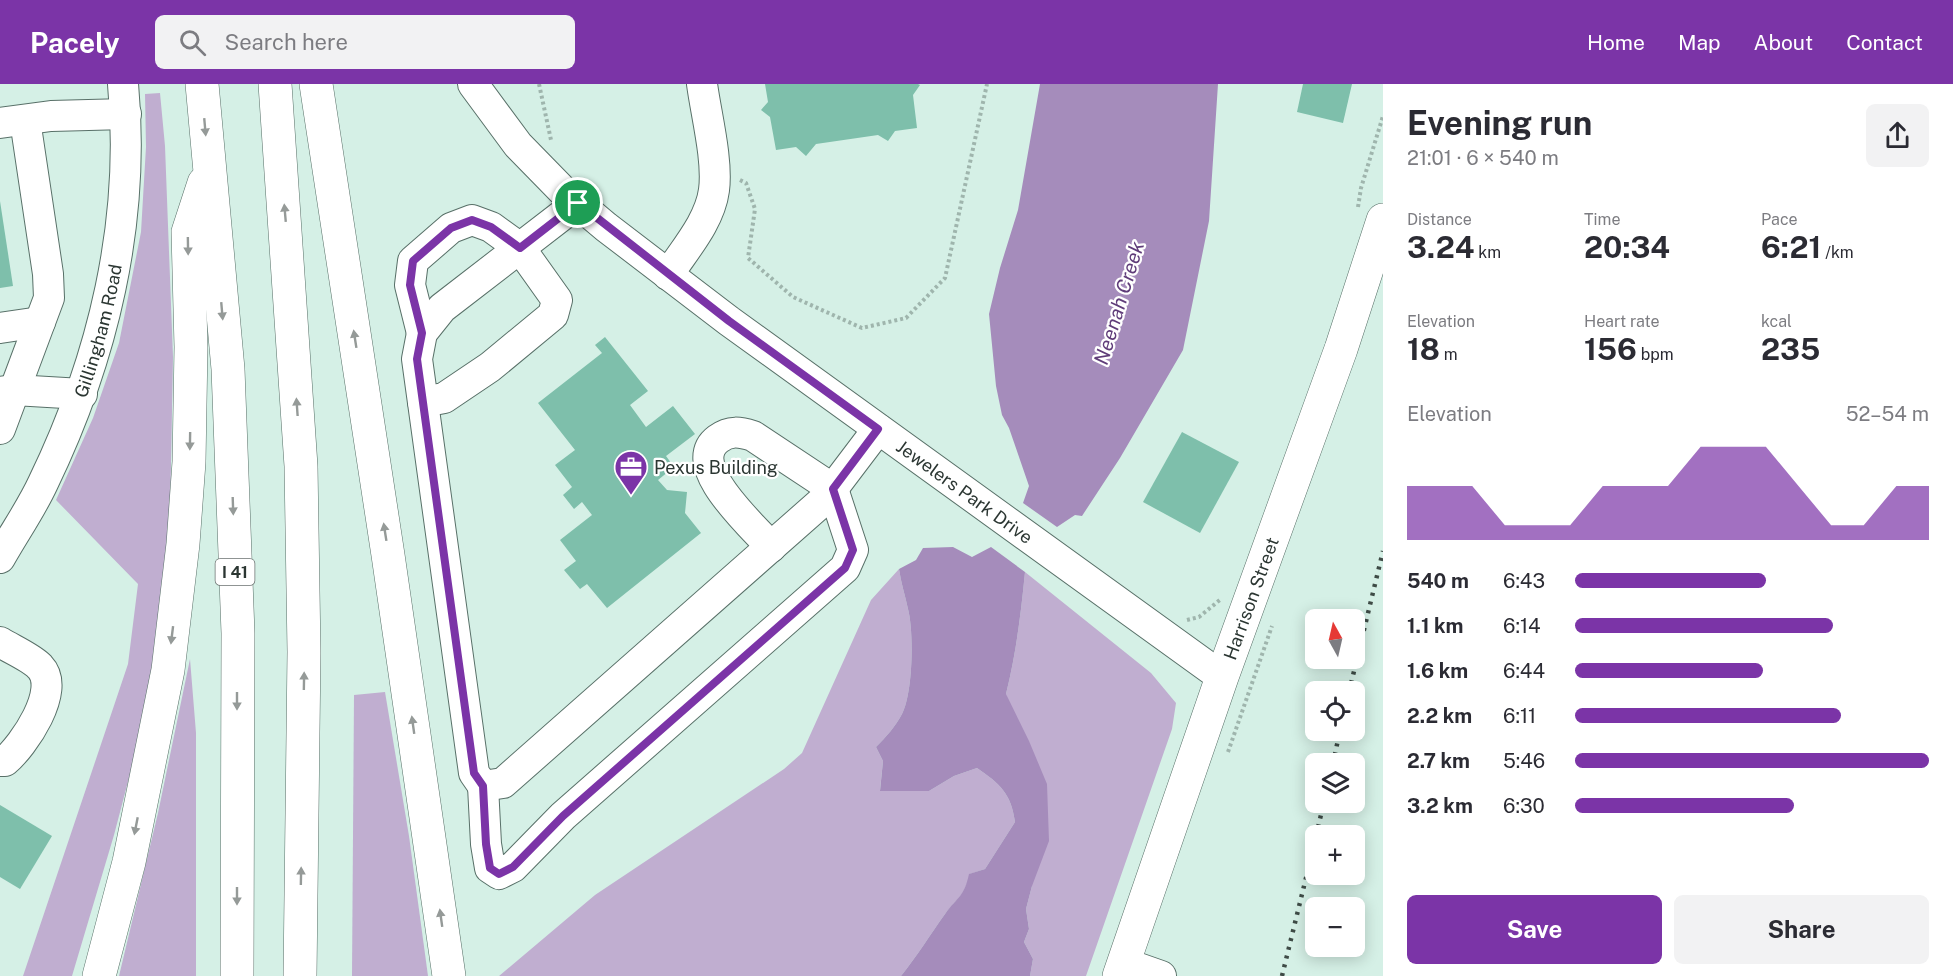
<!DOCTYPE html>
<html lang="en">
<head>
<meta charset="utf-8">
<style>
  body { margin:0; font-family:"Public Sans",sans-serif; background:#f2f2f3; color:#2b2b33; height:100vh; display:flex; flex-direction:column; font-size:22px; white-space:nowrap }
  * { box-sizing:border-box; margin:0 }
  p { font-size:20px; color:#7c7c81 }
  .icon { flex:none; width:33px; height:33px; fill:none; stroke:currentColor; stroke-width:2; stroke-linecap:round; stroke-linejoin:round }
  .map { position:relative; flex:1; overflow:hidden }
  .details { display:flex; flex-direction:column; background:#fff; width:570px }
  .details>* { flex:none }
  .needle { width:39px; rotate:352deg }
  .tools { position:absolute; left:1305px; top:525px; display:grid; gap:12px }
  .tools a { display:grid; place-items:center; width:60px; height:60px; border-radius:9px; background:#fff; box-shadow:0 3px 15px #0003; font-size:30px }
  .pin { position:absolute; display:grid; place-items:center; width:51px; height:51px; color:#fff; margin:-26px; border:3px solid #fff; border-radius:50%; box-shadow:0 2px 6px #0007 }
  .round { display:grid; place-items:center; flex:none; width:63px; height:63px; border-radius:9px; background:#f2f2f3 }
  .overview { display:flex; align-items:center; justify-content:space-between; height:102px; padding:0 24px }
  h1 { font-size:33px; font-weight:700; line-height:45px }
  .stats { display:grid; grid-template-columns:repeat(3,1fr); gap:9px; height:102px; padding:6px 24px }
  .stats div { display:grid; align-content:center }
  .stats b { font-size:30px; font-weight:700 }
  .stats small { font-size:16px; font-weight:400 }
  .stats p { font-size:16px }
  .chart { height:168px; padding:12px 24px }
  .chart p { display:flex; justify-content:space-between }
  .chart svg { width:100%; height:108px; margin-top:6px; fill:#7b34a7; opacity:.7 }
  .action { display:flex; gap:12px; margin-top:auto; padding:12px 24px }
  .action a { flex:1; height:69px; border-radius:9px; background:#7b34a7; color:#fff; font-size:24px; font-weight:700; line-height:69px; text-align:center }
  .action a+a { background:#f2f2f3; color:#2b2b33 }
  ul { padding:0 24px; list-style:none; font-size:20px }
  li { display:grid; grid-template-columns:96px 72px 1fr; align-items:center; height:45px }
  li i { height:15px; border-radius:8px; background:#7b34a7 }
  header { display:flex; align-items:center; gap:36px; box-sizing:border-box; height:84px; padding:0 30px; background:#7b34a7; color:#fff }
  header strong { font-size:28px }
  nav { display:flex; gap:33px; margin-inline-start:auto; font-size:21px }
  .search { width:420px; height:54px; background:#f2f2f3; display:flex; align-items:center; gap:15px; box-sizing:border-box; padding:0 21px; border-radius:9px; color:#7c7c81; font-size:22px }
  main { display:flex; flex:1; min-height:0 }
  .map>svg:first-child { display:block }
</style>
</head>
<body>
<header>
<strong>Pacely</strong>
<div class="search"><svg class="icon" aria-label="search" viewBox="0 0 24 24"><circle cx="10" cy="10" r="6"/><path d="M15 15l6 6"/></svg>Search here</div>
<nav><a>Home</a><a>Map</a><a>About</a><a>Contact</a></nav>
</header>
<main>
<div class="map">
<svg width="1383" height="892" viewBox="0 0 1383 892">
  <rect width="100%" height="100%" fill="#d5f0e6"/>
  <g fill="#c0aed0">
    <polygon points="160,9 165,62 173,273 170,435 159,560 141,648 114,751 72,892 23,892 128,580 138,500 56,416 93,334 119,259 141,148 146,63 145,10"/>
    <path d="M899,485C901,499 905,511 908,525C914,548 913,609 902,630C895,643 886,653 876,663L883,677L880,706L929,707L954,692L977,684C1000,700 1011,709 1015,738L985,785L970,790C964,813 958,813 945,830C930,851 917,872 901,892H499L595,811L784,685L802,669L871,516Z"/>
    <path d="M1025,488L1151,589L1176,619L1172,645L1086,892H1030L1033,875L1024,858L1029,845L1026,825L1032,802L1006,610C1016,570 1021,529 1025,488Z"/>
    <polygon points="190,575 196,649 196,892 119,892 158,729"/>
    <polygon points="385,608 409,752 428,892 352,892 354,611"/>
  </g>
  <g fill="#a58cbb">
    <polygon points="1040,0 1218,0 1209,137 1183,266 1120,374 1082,432 1075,431 1057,443 1023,419 1029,402 1009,344 1002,331 996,302 989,230 1000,184 1018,126"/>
    <path d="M953,463L972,473L991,463L1025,488C1021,529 1016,570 1006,610L1029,657L1047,700L1049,757L1032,802L1026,825L1029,845L1024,858L1033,875L1030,892H901C917,872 930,851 945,830C958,812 964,813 969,790L985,785L1015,738C1011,709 1000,700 977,684L954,692L929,707H880L883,677L876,663C886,653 895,643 902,630C913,609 914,548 908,525C905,511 901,499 899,485L916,476L923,464Z"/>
  </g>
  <g fill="#7ebfab">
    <polygon points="765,0 918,0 920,1 913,11 917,44 895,47 888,57 878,51 816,60 806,72 796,63 776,66 770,33 761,26 768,18"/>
    <polygon points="1303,0 1352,0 1343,39 1297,28"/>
    <polygon points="0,117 13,202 0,204"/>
    <polygon points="605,253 648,307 630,321 646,343 673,322 695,350 666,372 674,383 658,396 667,406 687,408 685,429 701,449 607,524 587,500 580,505 564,486 576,477 560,456 592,431 582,418 574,425 563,411 572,403 555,381 575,366 538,319 602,269 595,261"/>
    <polygon points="1182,348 1239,378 1200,449 1143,418"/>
    <polygon points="0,721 52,752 20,805 0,793"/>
  </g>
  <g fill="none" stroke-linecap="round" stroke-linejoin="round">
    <g stroke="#587068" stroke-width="32">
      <g id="minor">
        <path id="s1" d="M473,0L518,61L562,106L606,143L729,237L1222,593"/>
        <polyline points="0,39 51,32 126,30"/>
        <polyline points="578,119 442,224 422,249 417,275 474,689 483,702 503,699 825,415 878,345"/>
        <path d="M668,191C685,165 710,137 714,106C718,76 706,30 702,0"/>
        <polyline points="0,244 40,238"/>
        <polyline points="422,249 410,201 413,177 451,144 472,136 491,143 520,164 557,216 553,231 490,283 444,314 423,318"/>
        <polyline points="0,308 14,306 82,310"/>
        <polyline points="0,345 49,214 48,190 25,36"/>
        <path id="s2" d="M0,474C14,449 31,425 43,399C103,275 136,138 123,0"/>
        <path d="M0,558C11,565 32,574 40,583C62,606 23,662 5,677H0"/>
        <path d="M483,702L486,760L490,784L499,790L513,783L563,732L845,484L853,466L833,405L753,352C740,348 730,346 718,355C683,381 753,442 771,463"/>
        <polyline points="1124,879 1161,892"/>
      </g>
    </g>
    <g stroke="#587068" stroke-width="34">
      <g id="major">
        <path id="s3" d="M1119,892L1222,593L1341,265L1383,136"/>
      </g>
    </g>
    <g stroke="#587068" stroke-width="34">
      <g id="highway">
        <polyline points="202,0 228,285 238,549 237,892"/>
        <polyline points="275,0 301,382 304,568 300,892"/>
        <polyline points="316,0 388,471 449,892"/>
        <polyline points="99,892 129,778 168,586 183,460 189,378 191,263 188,148 204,99"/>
      </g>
    </g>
    <g stroke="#9fb5ad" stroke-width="4" stroke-dasharray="3 3" stroke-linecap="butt">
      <polyline points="539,0 551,56"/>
      <polyline points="740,96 746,99 755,125 748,174 793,213 862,244 906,234 945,194 987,0"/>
      <polyline points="1358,123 1361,104 1383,32"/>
      <polyline points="1187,536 1199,533 1221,515"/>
      <polyline points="1228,668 1272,542"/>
    </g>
    <use href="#minor" stroke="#fff" stroke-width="30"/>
    <use href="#major" stroke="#fff" stroke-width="33"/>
    <use href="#highway" stroke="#fff" stroke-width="33"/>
    <g stroke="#3e4b46" stroke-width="4.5" stroke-dasharray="3 6" stroke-linecap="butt">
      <polyline points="1349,608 1383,467"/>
      <polyline points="1333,680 1340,646"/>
      <polyline points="1316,752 1324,718"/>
      <polyline points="1282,892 1316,753"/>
    </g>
  </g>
  <defs><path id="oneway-solid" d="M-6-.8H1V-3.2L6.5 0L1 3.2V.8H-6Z" transform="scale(1.5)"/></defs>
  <g fill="#959a98">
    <use href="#oneway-solid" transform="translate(205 43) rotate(85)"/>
    <use href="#oneway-solid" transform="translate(285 129) rotate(-95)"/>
    <use href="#oneway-solid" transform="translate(188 162) rotate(89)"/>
    <use href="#oneway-solid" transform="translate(222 227) rotate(85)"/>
    <use href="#oneway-solid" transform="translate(355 255) rotate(-99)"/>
    <use href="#oneway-solid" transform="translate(297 323) rotate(-94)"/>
    <use href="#oneway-solid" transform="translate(190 357) rotate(91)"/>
    <use href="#oneway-solid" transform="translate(233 422) rotate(88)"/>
    <use href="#oneway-solid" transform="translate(385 448) rotate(-99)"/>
    <use href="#oneway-solid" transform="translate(172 551) rotate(97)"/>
    <use href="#oneway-solid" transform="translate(304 597) rotate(-89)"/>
    <use href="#oneway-solid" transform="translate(237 617) rotate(90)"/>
    <use href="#oneway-solid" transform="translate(413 641) rotate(-98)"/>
    <use href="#oneway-solid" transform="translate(136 742) rotate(101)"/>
    <use href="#oneway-solid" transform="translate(301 792) rotate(-89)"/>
    <use href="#oneway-solid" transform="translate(237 812) rotate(90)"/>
    <use href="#oneway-solid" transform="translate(441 834) rotate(-98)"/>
  </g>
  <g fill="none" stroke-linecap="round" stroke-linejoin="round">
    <g stroke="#fff" stroke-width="12">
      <polygon id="route" points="578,119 729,237 878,345 833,405 853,466 845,484 563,732 513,783 499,790 490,784 486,760 483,702 474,689 417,275 422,249 410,201 413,177 451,144 472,136 491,143 520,164"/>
    </g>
    <use href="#route" stroke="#7b34a7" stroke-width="8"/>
  </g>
  <defs>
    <g id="office-pin" transform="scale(1.725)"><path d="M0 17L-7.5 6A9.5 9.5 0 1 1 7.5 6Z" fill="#7b34a7" stroke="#fff"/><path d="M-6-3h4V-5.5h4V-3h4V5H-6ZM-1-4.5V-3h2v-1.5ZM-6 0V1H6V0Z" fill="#fff"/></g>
  </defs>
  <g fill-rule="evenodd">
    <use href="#office-pin" x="631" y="383"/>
  </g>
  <g text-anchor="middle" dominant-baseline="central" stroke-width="4.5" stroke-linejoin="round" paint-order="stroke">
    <rect fill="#fff" stroke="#6b7270" stroke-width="1.5" x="215.5" y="475" width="39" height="26" rx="4.5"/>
    <g font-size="16" font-weight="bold" fill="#2b3632">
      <text x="235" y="488">I 41</text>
    </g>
    <g font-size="18" fill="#2b3632" stroke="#fff">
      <text stroke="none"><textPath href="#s2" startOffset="249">Gillingham Road</textPath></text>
      <text stroke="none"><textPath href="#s1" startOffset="642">Jewelers Park Drive</textPath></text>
      <text stroke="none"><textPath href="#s3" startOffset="400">Harrison Street</textPath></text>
    </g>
    <g font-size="18" fill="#2b3632" stroke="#fff" text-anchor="start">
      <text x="654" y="383">Pexus Building</text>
    </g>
    <g font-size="20" font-style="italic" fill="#5f3c79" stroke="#fff">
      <text transform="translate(1119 219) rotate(-73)">Neenah Creek</text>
    </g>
  </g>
</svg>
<div class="tools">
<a><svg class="needle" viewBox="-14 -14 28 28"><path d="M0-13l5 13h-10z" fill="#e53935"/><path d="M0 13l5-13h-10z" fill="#7c7c81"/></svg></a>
<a><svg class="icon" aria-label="locate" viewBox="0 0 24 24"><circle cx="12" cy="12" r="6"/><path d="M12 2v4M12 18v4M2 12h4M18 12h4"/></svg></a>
<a><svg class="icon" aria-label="layers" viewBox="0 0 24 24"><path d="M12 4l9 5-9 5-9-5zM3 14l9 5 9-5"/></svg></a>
<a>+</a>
<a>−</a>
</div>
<div class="pin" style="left:578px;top:119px;background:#1e9e55"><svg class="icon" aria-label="arrive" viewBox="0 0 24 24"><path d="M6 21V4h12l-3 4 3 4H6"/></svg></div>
</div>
<section class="details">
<div class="overview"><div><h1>Evening run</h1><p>21:01 · 6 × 540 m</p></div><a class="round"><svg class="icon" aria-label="share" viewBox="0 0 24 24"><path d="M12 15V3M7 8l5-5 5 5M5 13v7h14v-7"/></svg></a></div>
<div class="stats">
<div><p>Distance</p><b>3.24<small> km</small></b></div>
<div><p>Time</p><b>20:34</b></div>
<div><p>Pace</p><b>6:21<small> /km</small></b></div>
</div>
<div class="stats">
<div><p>Elevation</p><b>18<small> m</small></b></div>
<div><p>Heart rate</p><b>156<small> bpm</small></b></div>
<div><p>kcal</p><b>235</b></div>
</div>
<div class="chart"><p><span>Elevation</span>52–54 m</p>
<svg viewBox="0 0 160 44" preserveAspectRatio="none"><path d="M0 44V22L10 22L20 22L30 38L40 38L50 38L60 22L70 22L80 22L90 6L100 6L110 6L120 22L130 38L140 38L150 22L160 22V44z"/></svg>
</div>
<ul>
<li><b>540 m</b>6:43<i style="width:54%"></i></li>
<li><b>1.1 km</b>6:14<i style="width:73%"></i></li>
<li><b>1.6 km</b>6:44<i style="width:53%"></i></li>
<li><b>2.2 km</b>6:11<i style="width:75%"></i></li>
<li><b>2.7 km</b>5:46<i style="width:100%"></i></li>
<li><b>3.2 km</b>6:30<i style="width:62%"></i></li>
</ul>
<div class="action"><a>Save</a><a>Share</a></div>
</section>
</main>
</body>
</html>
